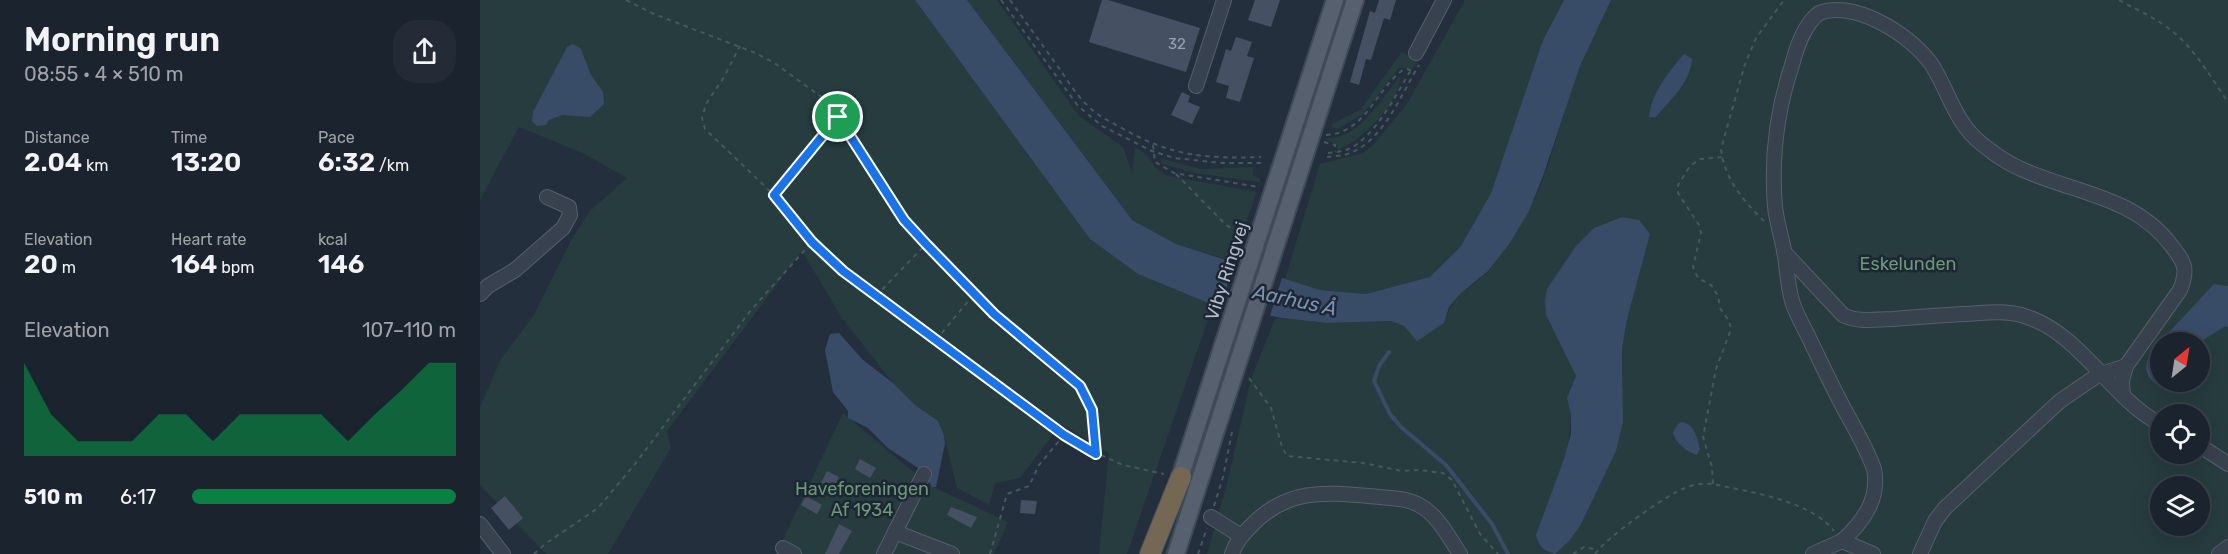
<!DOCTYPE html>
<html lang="en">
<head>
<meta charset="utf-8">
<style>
  body { margin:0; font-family:Rubik,sans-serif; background:#242b36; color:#f1f3f6; height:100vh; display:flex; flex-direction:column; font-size:22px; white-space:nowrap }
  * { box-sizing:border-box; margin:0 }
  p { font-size:20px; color:#a0a4aa }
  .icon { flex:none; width:33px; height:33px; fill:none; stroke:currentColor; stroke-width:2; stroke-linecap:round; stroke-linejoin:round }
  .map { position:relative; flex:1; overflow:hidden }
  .sheet { display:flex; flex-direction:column; background:#1b232e; width:480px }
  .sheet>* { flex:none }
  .needle { width:39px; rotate:30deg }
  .buttons { position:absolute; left:1670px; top:332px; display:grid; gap:12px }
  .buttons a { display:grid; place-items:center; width:60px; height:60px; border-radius:50%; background:#1b232e; box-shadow:0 6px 24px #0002,0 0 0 2px #39404a; font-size:30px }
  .pin { position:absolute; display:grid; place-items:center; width:51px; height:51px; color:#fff; margin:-26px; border:3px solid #fff; border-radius:50%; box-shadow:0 2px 6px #0007 }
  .round { display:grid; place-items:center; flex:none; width:63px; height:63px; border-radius:24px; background:#242b36 }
  .head { display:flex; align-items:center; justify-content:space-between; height:102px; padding:0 24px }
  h1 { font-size:33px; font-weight:600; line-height:45px }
  .metrics { display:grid; grid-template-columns:repeat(3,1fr); gap:9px; height:102px; padding:6px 24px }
  .metrics div { display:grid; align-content:center }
  .metrics b { font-size:26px; font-weight:600 }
  .metrics small { font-size:16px; font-weight:400 }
  .metrics p { font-size:16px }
  .chart { height:168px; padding:12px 24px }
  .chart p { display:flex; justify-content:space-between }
  .chart svg { width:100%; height:108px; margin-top:6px; fill:#0b8043; opacity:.7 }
  ul { padding:0 24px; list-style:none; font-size:20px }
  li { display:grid; grid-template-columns:96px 72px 1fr; align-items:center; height:45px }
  li i { height:15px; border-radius:8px; background:#0b8043 }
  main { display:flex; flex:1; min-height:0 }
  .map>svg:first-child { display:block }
</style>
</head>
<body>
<main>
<section class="sheet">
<div class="head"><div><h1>Morning run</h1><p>08:55 · 4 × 510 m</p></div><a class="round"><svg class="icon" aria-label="share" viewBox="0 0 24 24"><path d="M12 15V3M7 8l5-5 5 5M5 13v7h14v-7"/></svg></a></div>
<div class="metrics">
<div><p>Distance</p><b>2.04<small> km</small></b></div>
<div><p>Time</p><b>13:20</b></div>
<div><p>Pace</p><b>6:32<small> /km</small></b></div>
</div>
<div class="metrics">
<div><p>Elevation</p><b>20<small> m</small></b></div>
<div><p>Heart rate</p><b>164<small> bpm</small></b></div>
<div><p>kcal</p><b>146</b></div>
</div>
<div class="chart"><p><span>Elevation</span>107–110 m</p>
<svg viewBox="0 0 160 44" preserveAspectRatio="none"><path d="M0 44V6L10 27L20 38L30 38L40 38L50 27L60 27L70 38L80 27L90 27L100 27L110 27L120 38L130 27L140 17L150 6L160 6V44z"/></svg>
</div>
<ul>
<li><b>510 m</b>6:17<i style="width:100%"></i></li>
</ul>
</section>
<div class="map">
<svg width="1748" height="554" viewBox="0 0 1748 554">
  <rect width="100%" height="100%" fill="#242f3e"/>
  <g fill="#263c3f" fill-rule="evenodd">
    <polygon points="0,0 435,0 610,239 658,274 733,305 647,554 619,554 629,453 581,424 540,478 515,483 509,505 477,488 464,435 458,422 435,405 413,383 362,318 322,251 187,431 191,448 128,554 66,554 0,485 0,407 21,359 54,315 91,241 109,212 147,178 105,154 39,127 0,200"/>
    <path d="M487,0H517L599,116L643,147L652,172L655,148C673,154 670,169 688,176L777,192L752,261L696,244L651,220Z"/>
    <polygon points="863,0 867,0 777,279 773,278"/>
    <polygon points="985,0 1084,0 1063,40 1011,193 981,246 951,277 886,294 840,290 805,279 840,164 883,153 894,144 927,104"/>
    <path d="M1131,0H1748V554H727L746,488L771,379L795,319L802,318L847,323L911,321L924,326L964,323C975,289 989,292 1010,269C1024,251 1037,232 1048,212C1072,167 1081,114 1100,66C1109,44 1121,22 1131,0ZM1212,68C1202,87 1190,103 1170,110L1190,70ZM1066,315L1147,319L1142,349L1143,387L1089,439L1091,415L1087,398L1096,376ZM1680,342H1719V381H1680ZM1680,414H1719V453H1680ZM1680,486H1719V525H1680Z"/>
    <polygon points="922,52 938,61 933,69 919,68 883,114 857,129 852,127 852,124 880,110"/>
    <path d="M920,76C922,101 881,141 858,150L857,145L847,140L848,138C880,138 902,98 920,76Z"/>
    <polygon points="682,159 721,169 773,167 773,175 780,179 780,182 714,173 683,164 681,163"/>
    <polygon points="766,302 769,303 687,554 684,554"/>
    <polygon points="363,413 449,485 528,522 514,554 296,554"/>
  </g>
  <g fill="#394c67">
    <polygon points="435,0 487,0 652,220 696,244 840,290 886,294 950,277 981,246 1011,193 1063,40 1084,0 1131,0 1100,66 1063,176 1049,211 1030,243 1008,271 980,294 969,307 964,323 937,341 924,326 911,321 847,323 802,318 733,305 658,274 610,239"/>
    <polygon points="93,44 101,49 111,75 123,92 124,104 110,117 82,115 69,120 66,125 57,126 52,121 53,112 87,47"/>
    <path d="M1204,54L1212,59C1211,82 1190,100 1176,117H1169C1171,94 1189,71 1204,54Z"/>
    <path d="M1142,217L1159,220L1170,234L1147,319L1142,349L1143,422L1136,451L1100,526L1089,541L1075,554C1063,550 1059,547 1056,535L1084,459L1091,434V415L1087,398L1096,376L1066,315L1065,300L1067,289L1096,246L1114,228Z"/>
    <path d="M1734,284L1748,286V327L1745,326L1722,341C1719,358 1726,374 1717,389C1700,396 1660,387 1667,362C1668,356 1676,347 1680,342V381H1719V342H1680Z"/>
    <polygon points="359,333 383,360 413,383 435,405 458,421 464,435 465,443 456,487 452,487 444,472 408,448 388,428 368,418 368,411 353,392 345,350 350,334"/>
    <path d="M1202,422C1215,425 1217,437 1220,449L1217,455C1207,452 1195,443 1193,432L1198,424Z"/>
  </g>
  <polygon fill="#242f3e" points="755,260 803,275 789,319 740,309"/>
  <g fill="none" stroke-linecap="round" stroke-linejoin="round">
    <polyline stroke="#394c67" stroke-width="4" points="909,352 899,366 894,381 910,414 921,427 966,465 1012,524 1028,554"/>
  </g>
  <g fill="#455162">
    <polygon points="622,0 628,0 720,28 706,72 609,42"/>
    <polygon points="775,0 800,0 791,27 768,20"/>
    <polygon points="899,0 916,0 910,20 904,18 891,60 886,59 879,85 870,82 890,11 895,13"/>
    <polygon points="756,37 772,42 767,56 774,58 760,102 746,98 749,86 736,82 746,49 751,51"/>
    <polygon points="702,92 710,96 708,102 720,107 712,124 691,115"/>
    <polygon points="380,459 396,468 390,478 375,469"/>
    <polygon points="347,471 359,477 353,489 341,483"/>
    <polygon points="25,496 43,518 29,530 11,508"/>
    <polygon points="326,496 342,505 337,514 321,505"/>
    <polygon points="541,500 557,501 555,514 540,513"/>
    <polygon points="471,507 497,517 491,528 467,515"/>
    <polygon points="359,524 372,531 359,554 345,554"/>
  </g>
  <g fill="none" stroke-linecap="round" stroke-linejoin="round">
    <g stroke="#565f6c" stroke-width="16">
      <g id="minor">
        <polyline points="936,53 964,0"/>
        <polyline points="716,86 744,0"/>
        <path d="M1304,252L1363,315C1378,323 1397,319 1413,319C1437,317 1462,315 1486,314C1504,313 1523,310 1541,315C1600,331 1628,396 1680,424"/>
        <polyline points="0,294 8,286 35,270 83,228 90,215 89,207 67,197"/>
        <polyline points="1719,445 1748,464"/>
        <polyline points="731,517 761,536"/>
        <polyline points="0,524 23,554"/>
        <polyline points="415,532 472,554"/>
        <path d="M1362,541C1383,522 1400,499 1394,469C1386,446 1372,424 1361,403C1350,382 1340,361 1330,340C1325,329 1317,316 1313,304C1308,289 1307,271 1305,255C1302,239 1297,223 1295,207C1291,159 1297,110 1312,65C1317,46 1324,25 1339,13C1376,0 1431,35 1452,65C1469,92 1475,123 1502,144C1513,153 1525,162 1539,168C1592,193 1653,195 1691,245C1704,262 1709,268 1700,290L1646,366L1642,381L1643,396"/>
        <polyline points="303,548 314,554"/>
        <polyline points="404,554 444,474"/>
        <path d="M752,554C756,541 764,533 773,524C808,489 843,492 889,496C905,498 924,497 939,505C958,515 968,536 980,554"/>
        <polyline points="1333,554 1362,541 1393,554"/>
        <polyline points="1440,554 1455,521 1465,508 1580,401 1618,375 1646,366"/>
        <polyline points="1739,554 1748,547"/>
      </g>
    </g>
    <g stroke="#414a57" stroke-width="20">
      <g id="major">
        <polyline points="697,487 855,0"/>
        <polyline points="696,554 875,0"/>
      </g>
    </g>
    <g stroke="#434c59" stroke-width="22">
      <polyline id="highway" points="670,554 701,477"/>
    </g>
    <g stroke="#44595c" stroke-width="2" stroke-dasharray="4.5 4.5" stroke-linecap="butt">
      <polyline points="146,0 174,14 273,52 293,62 343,98 358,117 424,220 446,244 514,314 600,386 612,410 616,454"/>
      <polyline points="521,0 598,106 622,126 672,151 694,158 742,163 781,163"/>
      <path d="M530,0C547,24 564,47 581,71C589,83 598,97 609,107C618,116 629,121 640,127C690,156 724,159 781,157"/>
      <path d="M1639,0C1657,10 1676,18 1692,31C1715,49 1731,78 1748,102"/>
      <path d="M846,135C886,133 895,90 923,70L927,69L935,72"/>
      <polyline points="844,142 855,145 855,152"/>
      <polyline points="673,145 675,162 694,173 779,187"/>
      <path d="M848,153C854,152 860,152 866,150C893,141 917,93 931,70"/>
      <path d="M847,157C854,156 863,156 870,153C903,141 922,93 939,65"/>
      <polyline points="696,174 746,225 765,236"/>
      <polyline points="294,195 358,117"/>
      <path d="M1284,221C1264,202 1244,178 1241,149L1265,64L1276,38L1304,0"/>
      <polyline points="332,242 363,271 599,445 643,465 684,474"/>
      <polyline points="396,296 446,244"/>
      <polyline points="456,340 494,294"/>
      <polyline points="769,378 791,408 802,447 807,456 883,463 922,471 938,470 963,473 972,480 1000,534 1018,554"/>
      <polyline points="1233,484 1232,467 1223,437 1236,369 1251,329 1249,321 1240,308 1238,296 1231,285 1218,278 1213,267 1221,233 1219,225 1198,193 1198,185 1210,166 1220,159 1242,157"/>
      <polyline points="734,506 743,477 752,432"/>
      <polyline points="54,554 65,544 118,508 155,464 271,310 332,242 294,195 225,129 222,118 226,104 244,77 260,46"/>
      <polyline points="510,554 527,494 549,486 559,465 584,435"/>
      <polyline points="718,554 727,528"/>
      <polyline points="1093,554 1104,547 1118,550"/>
      <path d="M1115,554C1127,537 1186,495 1205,488C1214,484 1224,483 1233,484C1269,492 1330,500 1354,531"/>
    </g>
    <use href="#minor" stroke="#38414e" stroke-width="14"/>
    <use href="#major" stroke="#56606e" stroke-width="16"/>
    <use href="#highway" stroke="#746855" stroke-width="20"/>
  </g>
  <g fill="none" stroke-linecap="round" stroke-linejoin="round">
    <g stroke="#fff" stroke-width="12">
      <polygon id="route" points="358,117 424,220 446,244 514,314 600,386 612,410 616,454 584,435 363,271 332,242 294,195"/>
    </g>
    <use href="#route" stroke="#1a73e8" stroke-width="8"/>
  </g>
  <g text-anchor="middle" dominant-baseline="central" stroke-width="5" stroke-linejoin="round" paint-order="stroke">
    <g font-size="15" fill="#98a1af">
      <text x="697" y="44">32</text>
    </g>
    <g font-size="18" fill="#6b9a76" stroke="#1d2633">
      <text x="1428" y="264">Eskelunden</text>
      <text x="382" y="489">Haveforeningen<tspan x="382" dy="21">Af 1934</tspan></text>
    </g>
    <g font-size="18" fill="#b4bcc9" stroke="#1d2633">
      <text transform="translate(747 271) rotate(-72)">Viby Ringvej</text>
    </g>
    <g font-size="20" font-style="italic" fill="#7c92b1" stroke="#1d2633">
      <text transform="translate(815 300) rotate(12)">Aarhus Å</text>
    </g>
  </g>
</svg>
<div class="buttons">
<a><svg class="needle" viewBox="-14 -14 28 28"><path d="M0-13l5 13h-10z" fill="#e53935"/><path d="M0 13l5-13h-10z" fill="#a0a4aa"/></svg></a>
<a><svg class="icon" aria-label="locate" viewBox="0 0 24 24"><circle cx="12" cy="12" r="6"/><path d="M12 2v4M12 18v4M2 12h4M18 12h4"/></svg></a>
<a><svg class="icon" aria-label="layers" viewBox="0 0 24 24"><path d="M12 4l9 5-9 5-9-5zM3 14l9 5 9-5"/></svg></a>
</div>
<div class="pin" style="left:358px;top:117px;background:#1e9e55"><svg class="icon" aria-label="arrive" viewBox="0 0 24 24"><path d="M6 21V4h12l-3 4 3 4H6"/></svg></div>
</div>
</main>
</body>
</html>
